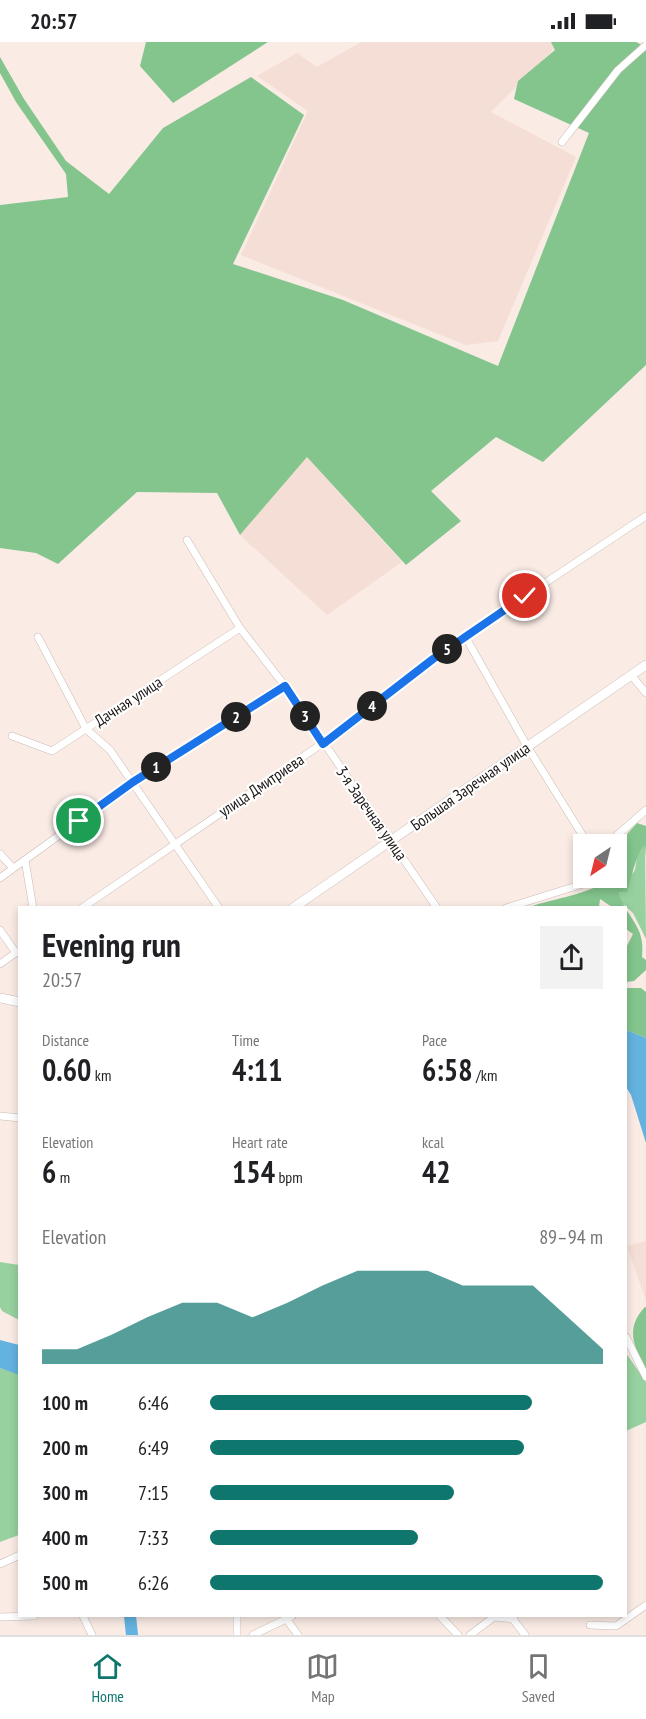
<!DOCTYPE html>
<html lang="en">
<head>
<meta charset="utf-8">
<style>
  body { margin:0; font-family:"PT Sans Narrow",sans-serif; background:#f2f2f2; color:#202124; height:100vh; display:flex; flex-direction:column; font-size:22px; white-space:nowrap }
  * { box-sizing:border-box; margin:0 }
  p { font-size:20px; color:#757577 }
  .icon { flex:none; width:33px; height:33px; fill:none; stroke:currentColor; stroke-width:2; stroke-linecap:round; stroke-linejoin:round }
  .map { position:relative; flex:1; overflow:hidden }
  .side { position:absolute; left:18px; top:864px; width:609px; height:711px; display:flex; flex-direction:column; background:#fff; border-radius:0px; box-shadow:0 3px 9px #0003 }
  .side>* { flex:none }
  .needle { width:39px; rotate:215deg }
  .buttons { position:absolute; left:573px; top:792px; display:grid; gap:12px }
  .buttons a { display:grid; place-items:center; width:54px; height:54px; border-radius:0px; background:#fff; box-shadow:0 3px 9px #0003; font-size:30px }
  .pin { position:absolute; display:grid; place-items:center; width:51px; height:51px; color:#fff; margin:-26px; border:3px solid #fff; border-radius:50%; box-shadow:0 2px 6px #0007 }
  .km { position:absolute; width:30px; height:30px; margin:-15px; border-radius:50%; background:#222; color:#fff; font-size:16px; line-height:30px; text-align:center }
  .round { display:grid; place-items:center; flex:none; width:63px; height:63px; border-radius:0px; background:#f2f2f2 }
  .overview { display:flex; align-items:center; justify-content:space-between; height:102px; padding:0 24px }
  h1 { font-size:33px; font-weight:700; line-height:45px }
  .stats { display:grid; grid-template-columns:repeat(3,1fr); gap:9px; height:102px; padding:6px 24px }
  .stats div { display:grid; align-content:center }
  .stats b { font-size:30px; font-weight:700 }
  .stats small { font-size:16px; font-weight:400 }
  .stats p { font-size:16px }
  .chart { height:168px; padding:12px 24px }
  .chart p { display:flex; justify-content:space-between }
  .chart svg { width:100%; height:108px; margin-top:6px; fill:#0f766e; opacity:.7 }
  ul { padding:0 24px; list-style:none; font-size:20px }
  li { display:grid; grid-template-columns:96px 72px 1fr; align-items:center; height:45px }
  li i { height:15px; border-radius:8px; background:#0f766e }
  .status { display:flex; justify-content:space-between; align-items:center; height:42px; padding:0 30px; background:#fff; direction:ltr }
  .status svg { height:16px; fill:currentColor }
  .tab-bar { display:flex; justify-content:space-around; align-items:center; height:84px; border-top:2px solid #e0e0e0; background:#fff; font-size:16px; color:#757577 }
  .tab-bar a { display:grid; justify-items:center; gap:3px }
  .tab-bar .current { color:#0f766e }
  .map>svg:first-child { display:block }
</style>
</head>
<body>
<div class="status"><b>20:57</b><svg viewBox="0 0 49 12"><path d="M0 12V9h3v3zM5 12V6h3v6zM10 12V3h3v9zM15 12V0h3v12zM26 1h20v11H26zM47 4h2v5h-2z"/></svg></div>
<div class="map">
<svg width="646" height="1593" viewBox="0 0 646 1593">
  <rect width="100%" height="100%" fill="#faebe5"/>
  <g fill="#f5ded5">
    <polygon points="361,0 553,0 557,4 491,70 576,115 498,299 466,303 241,213 308,69 257,34 297,11 317,25"/>
    <polygon points="307,415 402,520 327,573 240,493"/>
    <polygon points="646,1199 646,1258 627,1204"/>
  </g>
  <g fill="#97d1a0">
    <polygon points="645,802 646,897 633,871 622,861 619,850 635,828 637,814"/>
    <polygon points="0,1220 19,1223 19,1278 2,1269 0,1265"/>
    <polygon points="626,1311 646,1340 646,1380 626,1389"/>
    <polygon points="0,1326 20,1333 19,1493 0,1500"/>
  </g>
  <g fill="#84c58e">
    <polygon points="146,0 268,0 173,61 140,24"/>
    <polygon points="551,0 636,0 646,5 646,323 543,420 496,395 431,449 461,479 406,523 307,415 240,493 217,451 137,450 58,522 36,511 0,506 0,163 68,155 66,132 16,60 0,31 0,15 24,57 66,119 109,152 163,86 251,35 304,73 233,222 343,258 498,324 589,91 514,57 518,39 555,8"/>
    <path d="M637,781L646,784V816L645,803C635,813 632,836 627,850H619C625,876 646,882 642,915L646,918V928L634,939L626,940V906L633,892L626,887V866L612,865L600,857L599,865H529C555,856 589,853 610,836H616L617,803Z"/>
    <polygon points="626,946 641,946 646,950 646,996 626,988"/>
    <path d="M645,1265H646V1331C635,1305 624,1287 645,1265Z"/>
  </g>
  <g fill="#63b2df">
    <polygon points="626,988 646,996 646,1101 631,1053 626,1045"/>
    <polygon points="0,1298 19,1303 19,1333 0,1326"/>
  </g>
  <g fill="none" stroke-linecap="round" stroke-linejoin="round">
    <polyline stroke="#63b2df" stroke-width="12" points="130,1574 132,1593"/>
    <g stroke="#c9bbb5" stroke-width="8">
      <g id="minor">
        <polyline points="562,100 618,28 646,3"/>
        <polyline points="187,498 240,586 285,644 437,866"/>
        <polyline points="465,594 527,704 588,802"/>
        <polyline points="38,595 86,687 110,708 219,866"/>
        <polyline points="631,633 646,651"/>
        <polyline points="12,694 52,709 240,586"/>
        <polyline points="607,802 646,768"/>
        <polyline points="0,812 13,826"/>
        <polyline points="25,818 33,866"/>
        <polyline points="0,836 133,740 285,644"/>
        <polyline points="82,866 323,701 465,594 646,474"/>
        <polyline points="506,866 602,836"/>
        <polyline points="0,888 16,911"/>
        <polyline points="0,922 17,910"/>
        <polyline points="0,1074 20,1076"/>
        <polyline points="626,1295 646,1335"/>
        <polyline points="0,1522 20,1513"/>
        <polyline points="83,1574 92,1593"/>
        <polyline points="237,1574 237,1593"/>
        <polyline points="440,1574 458,1593"/>
        <polyline points="0,1575 34,1574"/>
        <polyline points="512,1576 525,1593"/>
        <polyline points="287,1578 298,1593"/>
        <polyline points="590,1583 616,1584 646,1563"/>
        <polyline points="253,1593 292,1574"/>
        <polyline points="470,1593 494,1575 514,1577"/>
      </g>
    </g>
    <g stroke="#c9bbb5" stroke-width="10">
      <g id="tertiary">
        <polyline points="293,866 646,623"/>
        <polyline points="0,956 20,960"/>
      </g>
    </g>
    <use href="#minor" stroke="#fff" stroke-width="7"/>
    <use href="#tertiary" stroke="#fff" stroke-width="9"/>
  </g>
  <g fill="none" stroke-linecap="round" stroke-linejoin="round">
    <g stroke="#fff" stroke-width="12">
      <polyline id="route" points="79,779 133,740 285,644 323,702 433,617 525,554"/>
    </g>
    <use href="#route" stroke="#1a73e8" stroke-width="8"/>
  </g>
  <g text-anchor="middle" dominant-baseline="central" stroke-width="4.5" stroke-linejoin="round" paint-order="stroke">
    <g font-size="16" fill="#1b1614" stroke="#fff">
      <text transform="translate(128 659) rotate(-33)">Дачная улица</text>
      <text transform="translate(261 743) rotate(-34)">улица Дмитриева</text>
      <text transform="translate(470 744) rotate(-35)">Большая Заречная улица</text>
      <text transform="translate(372 771) rotate(55)">3-я Заречная улица</text>
    </g>
  </g>
</svg>
<div class="buttons">
<a><svg class="needle" viewBox="-14 -14 28 28"><path d="M0-13l5 13h-10z" fill="#e53935"/><path d="M0 13l5-13h-10z" fill="#757577"/></svg></a>
</div>
<div class="pin" style="left:79px;top:779px;background:#1e9e55"><svg class="icon" aria-label="arrive" viewBox="0 0 24 24"><path d="M6 21V4h12l-3 4 3 4H6"/></svg></div>
<div class="pin" style="left:525px;top:554px;background:#d93025"><svg class="icon" aria-label="check" viewBox="0 0 24 24"><path d="M5 12l5 5 9-10"/></svg></div>
<b class="km" style="left:156px;top:725px">1</b>
<b class="km" style="left:236px;top:675px">2</b>
<b class="km" style="left:305px;top:674px">3</b>
<b class="km" style="left:372px;top:664px">4</b>
<b class="km" style="left:447px;top:607px">5</b>
<section class="side">
<div class="overview"><div><h1>Evening run</h1><p>20:57</p></div><a class="round"><svg class="icon" aria-label="share" viewBox="0 0 24 24"><path d="M12 15V3M7 8l5-5 5 5M5 13v7h14v-7"/></svg></a></div>
<div class="stats">
<div><p>Distance</p><b>0.60<small> km</small></b></div>
<div><p>Time</p><b>4:11</b></div>
<div><p>Pace</p><b>6:58<small> /km</small></b></div>
</div>
<div class="stats">
<div><p>Elevation</p><b>6<small> m</small></b></div>
<div><p>Heart rate</p><b>154<small> bpm</small></b></div>
<div><p>kcal</p><b>42</b></div>
</div>
<div class="chart"><p><span>Elevation</span>89–94 m</p>
<svg viewBox="0 0 160 44" preserveAspectRatio="none"><path d="M0 44V38L10 38L20 32L30 25L40 19L50 19L60 25L70 19L80 12L90 6L100 6L110 6L120 12L130 12L140 12L150 25L160 38V44z"/></svg>
</div>
<ul>
<li><b>100 m</b>6:46<i style="width:82%"></i></li>
<li><b>200 m</b>6:49<i style="width:80%"></i></li>
<li><b>300 m</b>7:15<i style="width:62%"></i></li>
<li><b>400 m</b>7:33<i style="width:53%"></i></li>
<li><b>500 m</b>6:26<i style="width:100%"></i></li>
</ul>
</section>
</div>
<nav class="tab-bar">
<a class="current"><svg class="icon" aria-label="home" viewBox="0 0 24 24"><path d="M3 11l9-7 9 7M6 9v11h12V9"/></svg>Home</a>
<a><svg class="icon" aria-label="map" viewBox="0 0 24 24"><path d="M3 6l6-2 6 2 6-2v14l-6 2-6-2-6 2zM9 4v14M15 6v14"/></svg>Map</a>
<a><svg class="icon" aria-label="saved" viewBox="0 0 24 24"><path d="M7 4h10v16l-5-4-5 4z"/></svg>Saved</a>
</nav>
</body>
</html>
